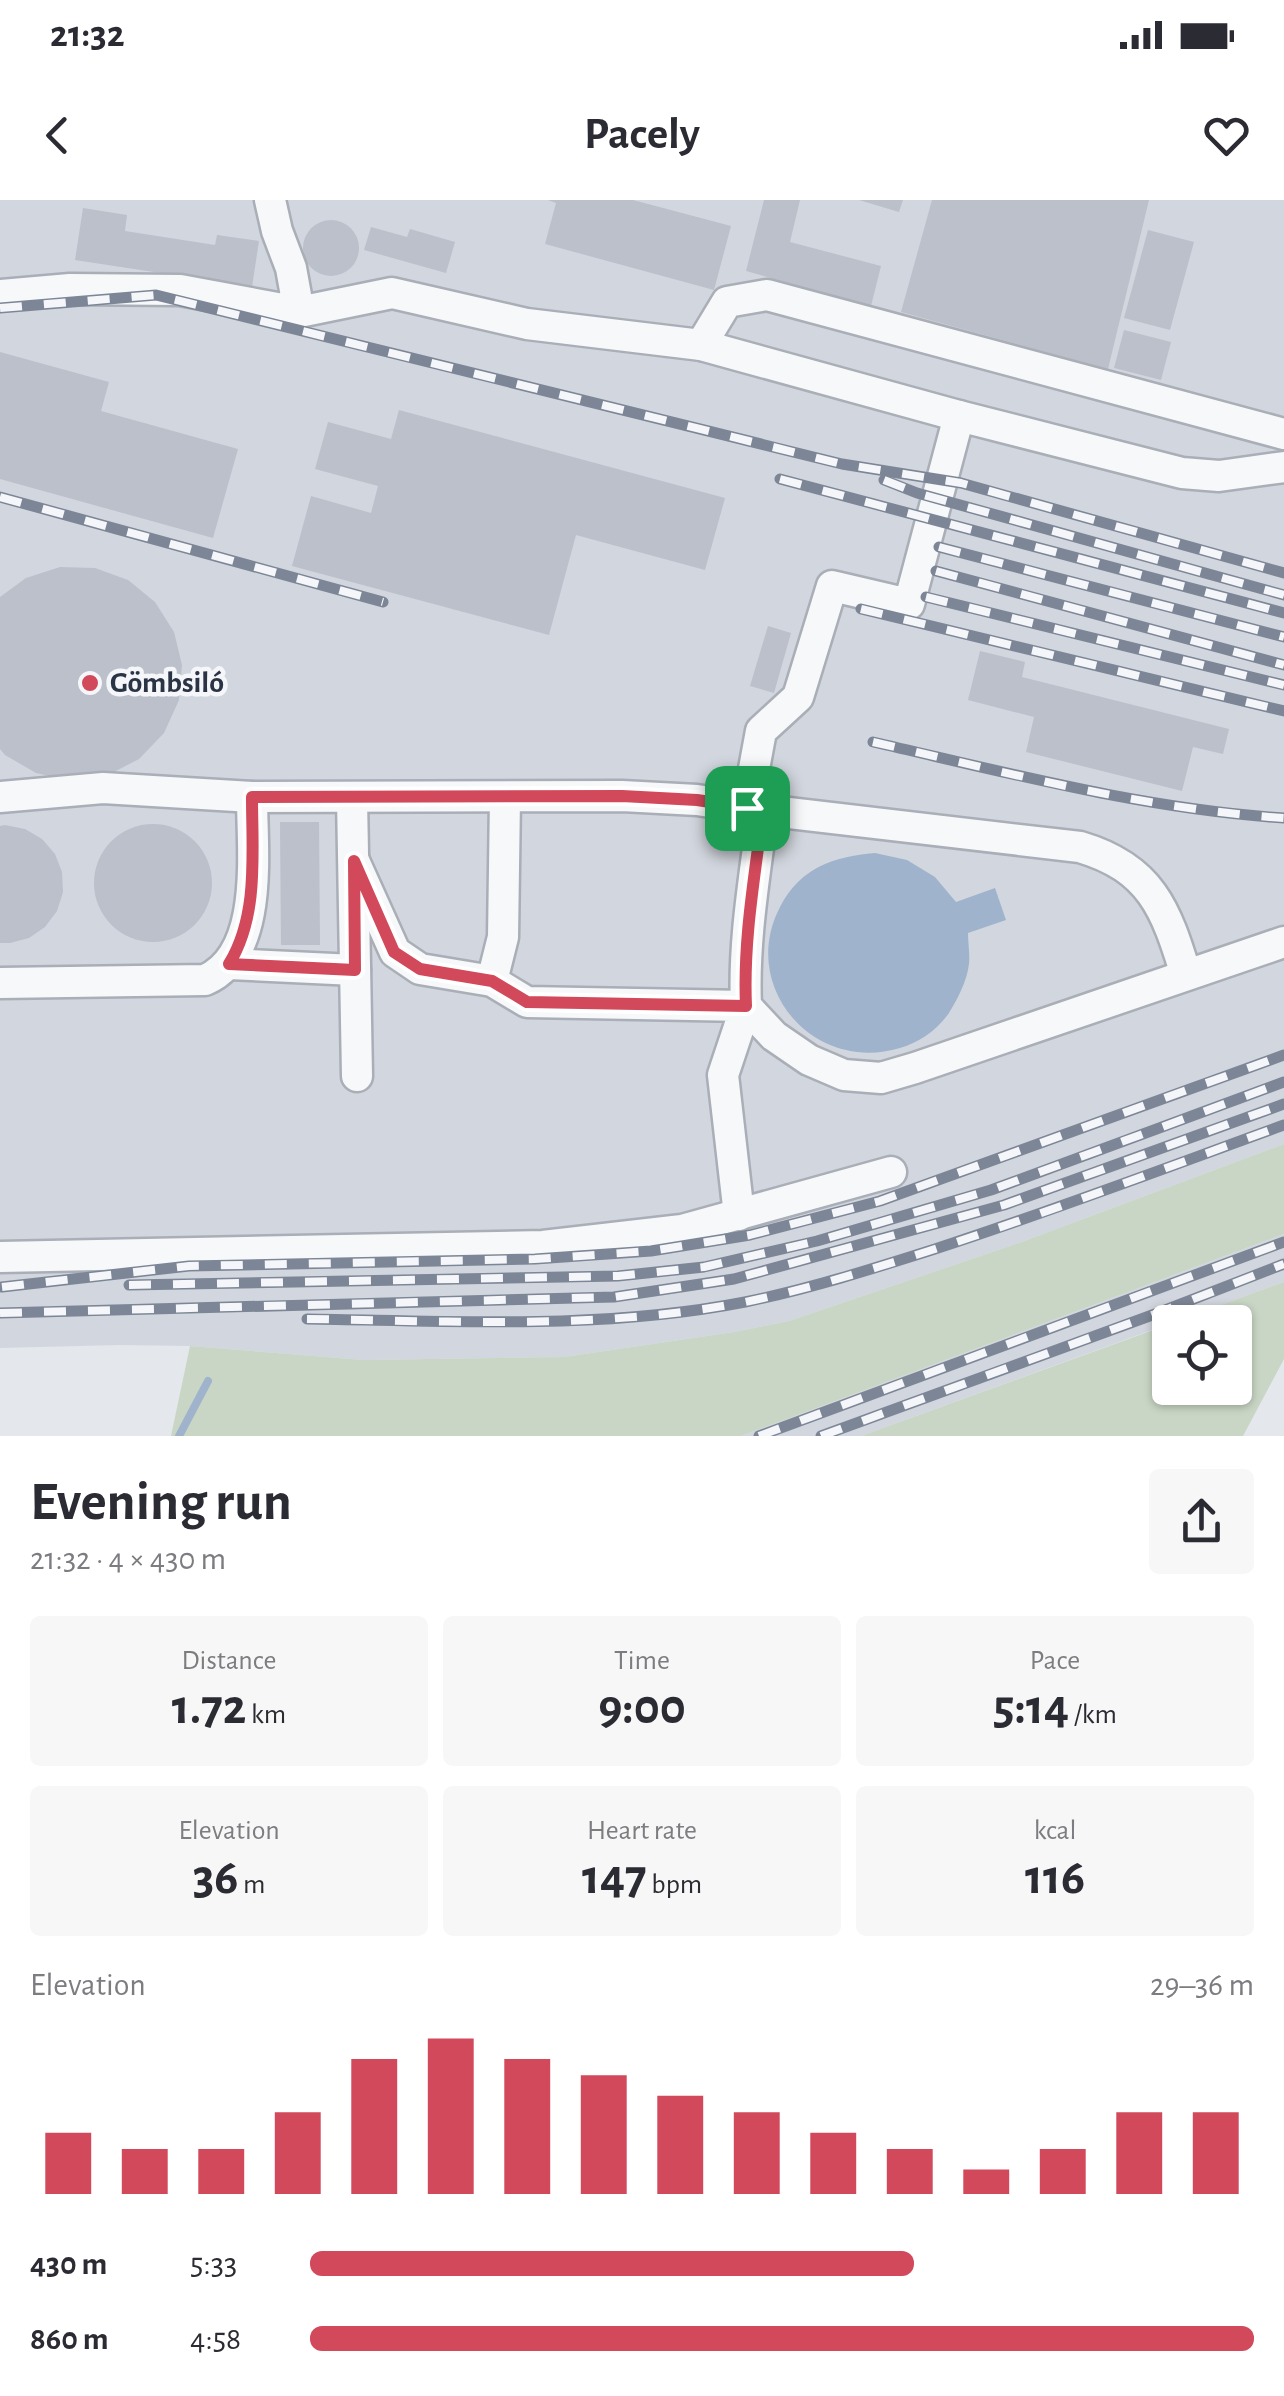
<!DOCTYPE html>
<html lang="en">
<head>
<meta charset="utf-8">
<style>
  body { margin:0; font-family:"Alegreya Sans",sans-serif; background:#f7f7f7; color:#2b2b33; height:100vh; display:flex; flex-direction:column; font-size:38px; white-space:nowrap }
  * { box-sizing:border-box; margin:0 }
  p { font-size:32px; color:#7c7c81 }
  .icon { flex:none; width:55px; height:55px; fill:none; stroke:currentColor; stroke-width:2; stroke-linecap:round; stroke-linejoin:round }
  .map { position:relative; height:1236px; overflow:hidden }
  .panel { display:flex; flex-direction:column; background:#fff; flex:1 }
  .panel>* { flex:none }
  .controls { position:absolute; left:1152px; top:1105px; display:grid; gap:20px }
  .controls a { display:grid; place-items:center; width:100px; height:100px; border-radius:10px; background:#fff; box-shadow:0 2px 8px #0004; font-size:50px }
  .pin { position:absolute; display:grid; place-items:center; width:85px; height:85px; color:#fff; margin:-42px; border-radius:20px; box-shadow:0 5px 15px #0006 }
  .round { display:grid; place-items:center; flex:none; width:105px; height:105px; border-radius:10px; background:#f7f7f7 }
  .head { display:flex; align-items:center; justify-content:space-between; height:170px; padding:0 30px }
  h1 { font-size:55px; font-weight:600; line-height:75px }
  .metrics { display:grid; grid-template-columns:repeat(3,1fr); gap:15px; height:170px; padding:10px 30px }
  .metrics div { display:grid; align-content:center; border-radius:10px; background:#f7f7f7; text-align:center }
  .metrics b { font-size:50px; font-weight:600 }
  .metrics small { font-size:28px; font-weight:400 }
  .metrics p { font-size:28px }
  .chart { height:280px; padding:20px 30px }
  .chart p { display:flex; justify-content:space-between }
  .chart svg { width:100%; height:180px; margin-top:10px; stroke:#d1495b; stroke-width:6 }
  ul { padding:0 30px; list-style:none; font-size:32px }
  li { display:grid; grid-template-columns:160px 120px 1fr; align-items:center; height:75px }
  li i { height:25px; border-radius:12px; background:#d1495b }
  .status { display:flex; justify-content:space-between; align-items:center; height:70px; padding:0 50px; background:#fff; direction:ltr }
  .status svg { height:28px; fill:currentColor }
  header { display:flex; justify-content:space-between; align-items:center; height:130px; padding:0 30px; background:#fff; font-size:45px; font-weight:600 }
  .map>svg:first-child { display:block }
</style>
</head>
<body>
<div class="status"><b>21:32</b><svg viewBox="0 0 49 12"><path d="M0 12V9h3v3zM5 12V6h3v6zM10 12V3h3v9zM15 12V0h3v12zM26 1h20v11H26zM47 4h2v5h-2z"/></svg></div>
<header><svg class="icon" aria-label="back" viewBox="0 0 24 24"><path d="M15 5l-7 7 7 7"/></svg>Pacely<svg class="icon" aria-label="heart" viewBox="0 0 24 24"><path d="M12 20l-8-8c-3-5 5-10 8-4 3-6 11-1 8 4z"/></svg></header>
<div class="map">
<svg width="1284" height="1236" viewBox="0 0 1284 1236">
  <rect width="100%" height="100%" fill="#e4e7ec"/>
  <g fill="#d2d6de">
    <polygon points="0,0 1284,0 1284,944 1019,1043 789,1121 734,1132 564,1157 364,1160 190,1146 119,1145 0,1148"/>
    <polygon points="1284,1034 1284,1082 861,1236 741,1236"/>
  </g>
  <g fill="#c9d6c5">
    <polygon points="1284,944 1284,1034 741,1236 171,1236 190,1146 364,1160 564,1157 734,1132 789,1121 1019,1043"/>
    <polygon points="1284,1082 1284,1159 1243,1236 861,1236 1170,1124 1170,1188 1235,1188 1235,1122 1174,1122"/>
  </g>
  <path fill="#9fb4cc" d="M875,653L907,660L935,677L956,702L995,688L1006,720L968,733C968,743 970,754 969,764C967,781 958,798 949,813C937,830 920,842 900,848C815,874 738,788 780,707C801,667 833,657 875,653Z"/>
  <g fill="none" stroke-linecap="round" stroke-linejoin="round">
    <polyline stroke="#9fb4cc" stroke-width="8" points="179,1236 208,1181"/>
  </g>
  <g fill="#bbc0ca">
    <polygon points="548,0 633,0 731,26 714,90 545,44 556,3"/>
    <polygon points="764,0 800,0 790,42 881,66 871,106 746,71"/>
    <polygon points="859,0 903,0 899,12"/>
    <polygon points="932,0 1149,0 1108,169 901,112"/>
    <polygon points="83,8 127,15 125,31 215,45 217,35 259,41 252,87 75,60"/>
    <circle cx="331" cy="48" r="28"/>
    <polygon points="371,27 407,37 410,29 455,42 446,73 364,50"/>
    <polygon points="1148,30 1194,42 1170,130 1124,118"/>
    <polygon points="1124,130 1171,142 1161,180 1114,168"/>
    <polygon points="0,152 109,182 101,211 238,249 213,338 0,279"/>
    <polygon points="399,210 725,298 705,370 576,335 549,435 292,366 311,296 371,313 378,286 315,269 328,222 391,239"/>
    <polygon points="60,367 95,368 128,380 155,402 174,432 182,465 179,500 164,533 139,559 108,575 72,581 36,573 5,555 0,549 0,397 26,378"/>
    <polygon points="768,426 791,433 774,493 750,486"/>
    <polygon points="980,451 1025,462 1022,477 1229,529 1223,554 1193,547 1182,591 1026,552 1034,517 968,500"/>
    <polygon points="280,622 319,622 320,745 281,745"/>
    <circle cx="153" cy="683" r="59"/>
    <polygon points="5,625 25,629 42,639 55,654 62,672 63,692 57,711 45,727 29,738 10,743 0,743 0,626"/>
  </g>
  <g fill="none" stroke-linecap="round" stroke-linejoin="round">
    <g stroke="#a9aeb7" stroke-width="35">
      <g id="minor">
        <polyline points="0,95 70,89 180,90 299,112 291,68 277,31 270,0"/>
        <polyline points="299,112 392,93 527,124 701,145 959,216 1182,273 1219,276 1284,267"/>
        <polyline points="701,145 727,102 767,95 1284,234"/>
        <path d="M0,597L103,588L252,597L622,596L697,600L763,610L1080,647C1151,668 1166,709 1186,775"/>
        <polyline points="352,598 357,876"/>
        <polyline points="747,607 761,531 798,497 832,386 909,404 959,216"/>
        <path d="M763,610C755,675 743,740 746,806L774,836L809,860L844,875L881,878L915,868L1284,742"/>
        <polyline points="354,661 395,752 420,769 492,781 527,802 746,806 723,875 739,1015"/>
        <polyline points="229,764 355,770"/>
        <polyline points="492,781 503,737 505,598"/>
        <path d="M0,783L205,780C265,754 252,651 252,597"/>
        <polyline points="0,1057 543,1046 682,1030 891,972"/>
      </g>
    </g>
    <use href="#minor" stroke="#f7f8fa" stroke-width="30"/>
    <g stroke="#7d8696" stroke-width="11">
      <g id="rail">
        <polyline points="0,108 156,95 842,264 961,283 1284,373"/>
        <polyline points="780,279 1284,413"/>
        <polyline points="884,280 917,293 1284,395"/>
        <polyline points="0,297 383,402"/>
        <polyline points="939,347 1284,437"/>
        <polyline points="936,371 1284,465"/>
        <polyline points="926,397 1284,485"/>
        <polyline points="861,409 1284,511"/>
        <path d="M873,542C1009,573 1144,609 1284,618"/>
        <polyline points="129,1085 618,1076 704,1067 817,1041 991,990 1284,882"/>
        <polyline points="2,1087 189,1066 535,1059 651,1051 750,1035 880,1001 1284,855"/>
        <polyline points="0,1113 614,1097 734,1079 1004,1005 1284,904"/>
        <path d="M307,1119C453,1121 601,1130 745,1102C809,1089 872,1069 935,1049C1052,1011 1168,967 1284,925"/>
        <polyline points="759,1236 1284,1042"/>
        <polyline points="821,1236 1155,1114 1284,1064"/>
      </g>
    </g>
    <use href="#rail" stroke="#f4f6f9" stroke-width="8" stroke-dasharray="22" stroke-linecap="butt"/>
  </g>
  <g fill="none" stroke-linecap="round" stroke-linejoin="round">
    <g stroke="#fff" stroke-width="20">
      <path id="route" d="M622,596L697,600L763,610C755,675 743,740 746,806L527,802L492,781L420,769L394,752L354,661L355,770L229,764C259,715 252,653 252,597Z"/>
    </g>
    <use href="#route" stroke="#d1495b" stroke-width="12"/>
  </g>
  <circle fill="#d1495b" stroke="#f4f6f9" stroke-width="4" cx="90" cy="483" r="10"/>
  <g text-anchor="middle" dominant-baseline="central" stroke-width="9" stroke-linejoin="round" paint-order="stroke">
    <g font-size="30" font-weight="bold" fill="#2b3445" stroke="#f4f6f9" text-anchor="start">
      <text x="110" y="483">Gömbsiló</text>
    </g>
  </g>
</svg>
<div class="controls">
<a><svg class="icon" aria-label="locate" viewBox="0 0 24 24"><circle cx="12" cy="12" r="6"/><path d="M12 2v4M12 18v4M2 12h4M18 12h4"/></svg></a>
</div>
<div class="pin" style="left:747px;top:608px;background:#1e9e55"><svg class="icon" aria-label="arrive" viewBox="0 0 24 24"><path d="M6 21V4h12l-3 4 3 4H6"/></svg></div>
</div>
<section class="panel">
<div class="head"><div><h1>Evening run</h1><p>21:32 · 4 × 430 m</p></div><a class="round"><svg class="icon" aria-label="share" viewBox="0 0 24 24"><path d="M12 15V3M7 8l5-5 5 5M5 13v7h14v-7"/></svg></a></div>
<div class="metrics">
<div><p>Distance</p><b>1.72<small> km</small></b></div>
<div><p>Time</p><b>9:00</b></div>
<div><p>Pace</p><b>5:14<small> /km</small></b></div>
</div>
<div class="metrics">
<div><p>Elevation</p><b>36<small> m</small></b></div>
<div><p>Heart rate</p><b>147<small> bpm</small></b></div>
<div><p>kcal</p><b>116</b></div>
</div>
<div class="chart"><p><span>Elevation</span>29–36 m</p>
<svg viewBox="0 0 160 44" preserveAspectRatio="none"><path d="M5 44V29M15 44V33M25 44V33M35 44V24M45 44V11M55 44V6M65 44V11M75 44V15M85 44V20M95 44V24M105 44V29M115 44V33M125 44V38M135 44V33M145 44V24M155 44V24"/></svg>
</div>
<ul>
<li><b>430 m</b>5:33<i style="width:64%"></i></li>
<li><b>860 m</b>4:58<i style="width:100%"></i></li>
</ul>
</section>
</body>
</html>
